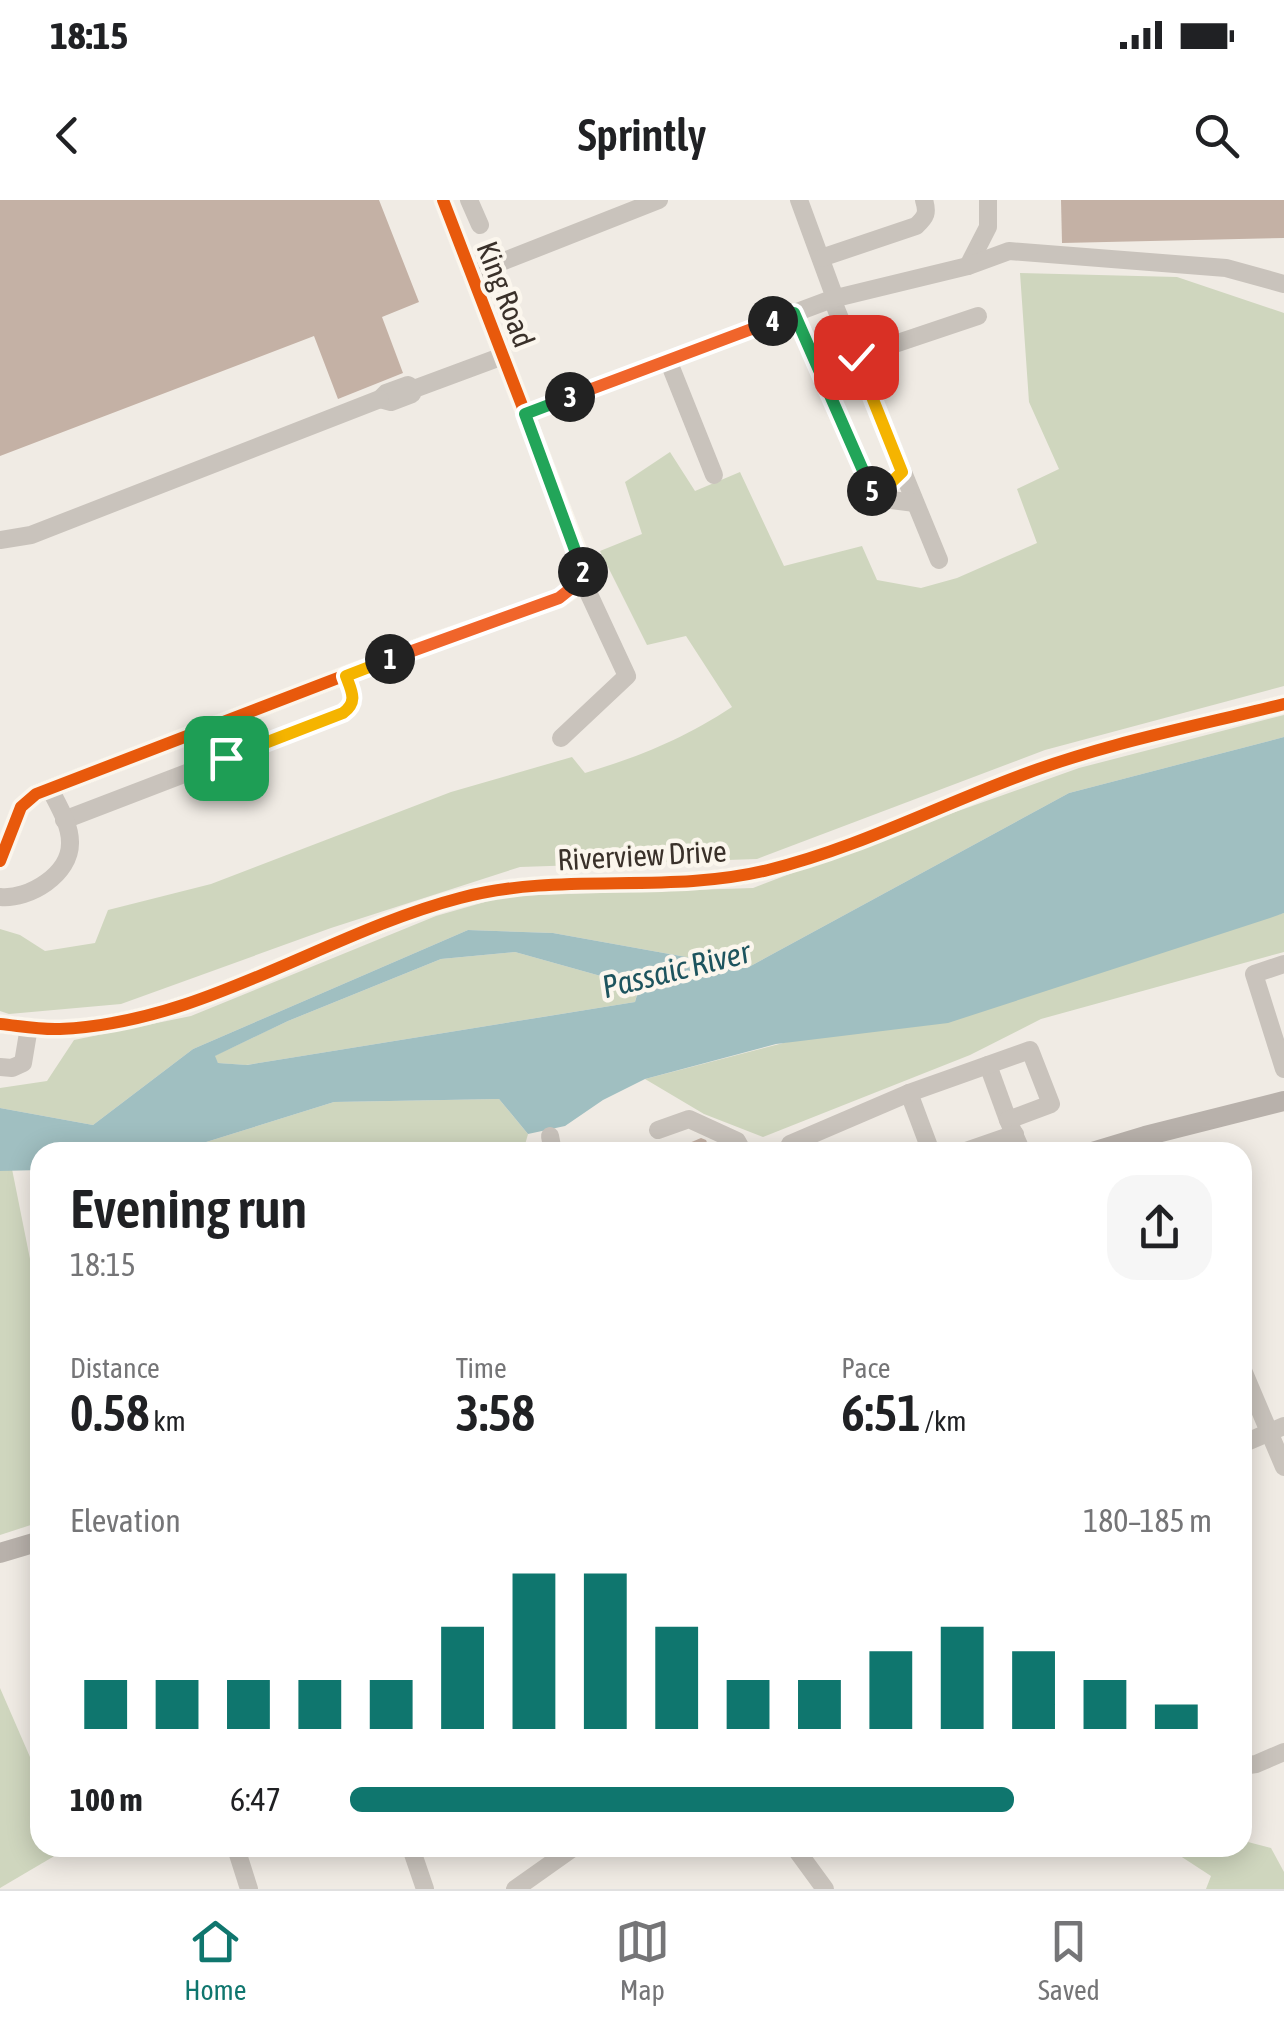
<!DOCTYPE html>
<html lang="en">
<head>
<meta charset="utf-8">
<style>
  body { margin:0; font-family:"Asap Condensed",sans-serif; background:#f6f6f6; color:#202124; height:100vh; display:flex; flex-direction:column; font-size:38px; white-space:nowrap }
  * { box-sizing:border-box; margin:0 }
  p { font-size:32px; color:#757577 }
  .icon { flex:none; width:55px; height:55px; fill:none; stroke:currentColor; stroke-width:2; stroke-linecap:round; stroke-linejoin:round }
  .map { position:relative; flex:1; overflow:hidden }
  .drawer { position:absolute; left:30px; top:942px; width:1222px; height:715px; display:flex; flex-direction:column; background:#fff; border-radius:30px; box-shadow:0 5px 25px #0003 }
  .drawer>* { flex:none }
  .pin { position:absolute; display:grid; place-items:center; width:85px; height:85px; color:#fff; margin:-42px; border-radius:20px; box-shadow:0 5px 15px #0006 }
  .km { position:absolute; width:50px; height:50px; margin:-25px; border-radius:50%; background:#222; color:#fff; font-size:28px; line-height:50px; text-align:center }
  .round { display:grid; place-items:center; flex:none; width:105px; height:105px; border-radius:30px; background:#f6f6f6 }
  .head { display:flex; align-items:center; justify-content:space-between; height:170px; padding:0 40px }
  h1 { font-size:55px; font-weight:600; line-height:75px }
  .figures { display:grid; grid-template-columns:repeat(3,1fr); gap:15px; height:170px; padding:10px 40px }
  .figures div { display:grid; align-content:center }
  .figures b { font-size:50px; font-weight:600 }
  .figures small { font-size:28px; font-weight:400 }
  .figures p { font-size:28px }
  .chart { height:280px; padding:20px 40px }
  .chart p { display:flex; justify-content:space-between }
  .chart svg { width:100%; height:180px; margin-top:10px; stroke:#0f766e; stroke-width:6 }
  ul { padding:0 40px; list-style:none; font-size:32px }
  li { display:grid; grid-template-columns:160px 120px 1fr; align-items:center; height:75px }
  li i { height:25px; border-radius:12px; background:#0f766e }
  .status { display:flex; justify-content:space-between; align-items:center; height:70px; padding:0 50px; background:#fff; direction:ltr }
  .status svg { height:28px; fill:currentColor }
  header { display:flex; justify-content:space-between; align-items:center; height:130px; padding:0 40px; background:#fff; font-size:45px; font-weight:600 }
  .menu { display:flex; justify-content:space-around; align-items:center; height:140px; border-top:2px solid #e0e0e0; background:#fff; font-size:28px; color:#757577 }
  .menu a { display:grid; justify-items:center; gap:5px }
  .menu .active { color:#0f766e }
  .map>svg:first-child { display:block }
</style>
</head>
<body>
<div class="status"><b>18:15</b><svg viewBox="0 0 49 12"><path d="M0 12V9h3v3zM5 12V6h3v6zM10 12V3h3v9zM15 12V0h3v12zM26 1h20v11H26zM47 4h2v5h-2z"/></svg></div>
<header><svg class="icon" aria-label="back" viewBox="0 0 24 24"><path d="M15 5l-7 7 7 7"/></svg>Sprintly<svg class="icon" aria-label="search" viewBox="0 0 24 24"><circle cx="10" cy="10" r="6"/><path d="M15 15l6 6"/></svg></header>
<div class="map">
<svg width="1284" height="1689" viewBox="0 0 1284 1689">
  <rect width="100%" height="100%" fill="#f0ebe4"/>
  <g fill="#cfd6be">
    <path d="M1020,73L1177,77L1284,113V486L1045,550L757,659L520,667L331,728L121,804L9,814L0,811V729L20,735L45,751L95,743L108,710L211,684L451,592L572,557L585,573C641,556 683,539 732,507L686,436L647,445L600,351L642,334L625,282L670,252L695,291L740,272L784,366L862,346L877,380L921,388L957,378L1037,343L1017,289L1059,269L1029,202Z"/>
    <polygon points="1284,515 1284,537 1069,593 747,768 553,733 468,730 193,849 93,925 0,908 0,888 47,881 74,840 191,816 436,716 506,696 753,688 913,627 1079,568"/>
    <polygon points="1284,713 1284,752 1041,819 970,855 763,937 704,914 645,879"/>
    <polygon points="515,752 615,780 637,794 635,802 246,865 218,863 214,856 288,821 441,759"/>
    <polygon points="499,899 528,934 523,952 174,952 334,902"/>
    <polygon points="12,969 40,1109 40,1322 0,1335 0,971"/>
    <polygon points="0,1488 40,1580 40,1648 68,1648 0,1688"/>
    <polygon points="1243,1632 1248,1642 1271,1648 1284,1672 1284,1689 1206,1689 1211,1676 1168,1648 1242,1648"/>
  </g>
  <path fill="#a0bfc1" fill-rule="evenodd" d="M1284,537V713L1270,718L948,823L776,844L645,879L603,900L565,926L528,934L499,899L334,902L174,952H40V970L0,971V908L93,925L193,849L468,730L553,733L747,768L1069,593ZM515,752L615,780L637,795L635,802L247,865L218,863L215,856L288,821L441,759Z"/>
  <g fill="#c4b1a5">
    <polygon points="0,0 379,0 419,102 382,117 403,173 338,199 314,136 0,256"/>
    <polygon points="1061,0 1284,0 1284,38 1062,43"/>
    <polygon points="701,938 706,940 711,952 668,952"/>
  </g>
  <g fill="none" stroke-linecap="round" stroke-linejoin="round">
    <g stroke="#c9c3bc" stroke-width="18">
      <polyline points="469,0 480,25"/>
      <polyline points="799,0 835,98"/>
      <path d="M821,58L916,26C926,17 928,13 924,0"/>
      <polyline points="968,66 988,27 988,0"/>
      <polyline points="471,74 659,0"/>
      <polyline points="832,99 939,360"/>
      <polyline points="794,113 875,298"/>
      <polyline points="856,157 978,116"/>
      <polyline points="668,160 714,275"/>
      <polyline points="414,189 408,185 386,193 380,199 391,202 412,194 414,189 503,156"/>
      <polyline points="525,214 832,99 968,66 1009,51 1226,68 1284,84"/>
      <polyline points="875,298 915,303"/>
      <polyline points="0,340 31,335 380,199"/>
      <polyline points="561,538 627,476 581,377"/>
      <path d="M64,620L343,513C359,502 352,492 346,475"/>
      <polyline points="0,661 21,607 36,594 424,445 559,399 572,390 583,374 578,351 443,0"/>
      <path d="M0,697C29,700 71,674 70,642C70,624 58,605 50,589"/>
      <polyline points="1284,764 1254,774 1284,869"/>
      <path d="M0,824C20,826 40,830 60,829C204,823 325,733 460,698C561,671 667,695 768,670C855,649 938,606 1022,575C1106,543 1197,526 1284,504"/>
      <polyline points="988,865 1008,920"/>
      <polyline points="0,867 12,868 23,863 29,827"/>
      <polyline points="909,893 931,952"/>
      <polyline points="658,930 689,919 737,941 743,952"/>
      <polyline points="550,936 553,952"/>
      <polyline points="794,952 790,944 909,893 1030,850 1051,904 1008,920 1022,952"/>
      <polyline points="963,952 1015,934"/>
      <polyline points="1242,1168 1284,1267"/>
      <polyline points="1242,1244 1284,1226"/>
      <polyline points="1242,1566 1256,1564 1284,1552"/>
      <polyline points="236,1648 249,1689"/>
      <polyline points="411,1648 425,1689"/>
      <polyline points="795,1648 825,1689"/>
      <polyline points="515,1689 573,1648"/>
    </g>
    <g stroke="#b8b1ab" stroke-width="20">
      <polyline points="1092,952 1145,936 1284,901"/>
      <polyline points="0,1353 40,1341"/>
    </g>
    <g stroke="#fbf6ed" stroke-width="19">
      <g id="cycleway">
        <polyline points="0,661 21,607 36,594 424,445 559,399 572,390 583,374 578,351 443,0"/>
        <path d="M0,824C20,826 40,830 60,829C204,823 325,733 460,698C561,671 667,695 768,670C855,649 938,606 1022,575C1106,543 1197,526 1284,504"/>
      </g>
    </g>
    <use href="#cycleway" stroke="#e8590c" stroke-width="12"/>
  </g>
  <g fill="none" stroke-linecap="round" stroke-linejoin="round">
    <g stroke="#fff" stroke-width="20">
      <path id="split-1" d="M226,558L343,513C358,502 352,492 346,476L390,459"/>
    </g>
    <g stroke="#fff" stroke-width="20">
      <polyline id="split-2" points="390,459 559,398 579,382 583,372"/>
    </g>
    <g stroke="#fff" stroke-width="20">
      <polyline id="split-3" points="570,197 525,214 583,372"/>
    </g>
    <g stroke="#fff" stroke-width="20">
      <polyline id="split-4" points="570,197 773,121"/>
    </g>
    <g stroke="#fff" stroke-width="20">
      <polyline id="split-5" points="773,121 794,113 872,291"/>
    </g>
    <g stroke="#fff" stroke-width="20">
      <polyline id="split-6" points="856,157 902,272 875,298 872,291"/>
    </g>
    <use href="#split-1" stroke="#f5b400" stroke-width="12"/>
    <use href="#split-2" stroke="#f0652b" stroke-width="12"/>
    <use href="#split-3" stroke="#22a559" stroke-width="12"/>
    <use href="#split-4" stroke="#f0652b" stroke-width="12"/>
    <use href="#split-5" stroke="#22a559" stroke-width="12"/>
    <use href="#split-6" stroke="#f5b400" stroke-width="12"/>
  </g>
  <g text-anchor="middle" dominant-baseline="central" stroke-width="9" stroke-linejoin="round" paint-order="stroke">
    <g font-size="30" fill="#3a312a" stroke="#fbf6ed">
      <text transform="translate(506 94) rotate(69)">King Road</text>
      <text transform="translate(642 655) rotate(-3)">Riverview Drive</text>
    </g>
    <g font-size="32" font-style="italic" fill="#1d545e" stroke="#fbf6ed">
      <text transform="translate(676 769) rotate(-14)">Passaic River</text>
    </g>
  </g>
</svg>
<div class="pin" style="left:226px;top:558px;background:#1e9e55"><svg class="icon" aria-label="arrive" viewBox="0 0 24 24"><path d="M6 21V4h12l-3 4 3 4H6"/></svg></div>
<div class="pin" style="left:856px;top:157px;background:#d93025"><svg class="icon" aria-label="check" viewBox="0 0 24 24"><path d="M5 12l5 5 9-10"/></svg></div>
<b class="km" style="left:390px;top:459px">1</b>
<b class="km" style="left:583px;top:372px">2</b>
<b class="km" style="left:570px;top:197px">3</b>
<b class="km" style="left:773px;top:121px">4</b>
<b class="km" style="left:872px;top:291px">5</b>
<section class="drawer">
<div class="head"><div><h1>Evening run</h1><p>18:15</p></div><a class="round"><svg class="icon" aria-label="share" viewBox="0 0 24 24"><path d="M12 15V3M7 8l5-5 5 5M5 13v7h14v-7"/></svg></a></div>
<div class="figures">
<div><p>Distance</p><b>0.58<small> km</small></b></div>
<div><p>Time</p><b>3:58</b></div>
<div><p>Pace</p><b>6:51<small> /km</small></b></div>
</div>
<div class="chart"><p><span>Elevation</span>180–185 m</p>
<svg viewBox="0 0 160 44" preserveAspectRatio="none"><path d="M5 44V32M15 44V32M25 44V32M35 44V32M45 44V32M55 44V19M65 44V6M75 44V6M85 44V19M95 44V32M105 44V32M115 44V25M125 44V19M135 44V25M145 44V32M155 44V38"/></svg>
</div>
<ul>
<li><b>100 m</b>6:47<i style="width:77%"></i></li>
</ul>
</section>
</div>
<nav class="menu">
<a class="active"><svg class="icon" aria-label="home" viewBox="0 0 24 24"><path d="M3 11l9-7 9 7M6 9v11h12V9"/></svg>Home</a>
<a><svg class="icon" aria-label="map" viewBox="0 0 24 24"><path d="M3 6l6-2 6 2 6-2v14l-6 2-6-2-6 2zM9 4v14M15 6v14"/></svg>Map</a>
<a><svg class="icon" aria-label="saved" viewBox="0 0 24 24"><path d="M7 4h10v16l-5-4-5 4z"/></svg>Saved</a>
</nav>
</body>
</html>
